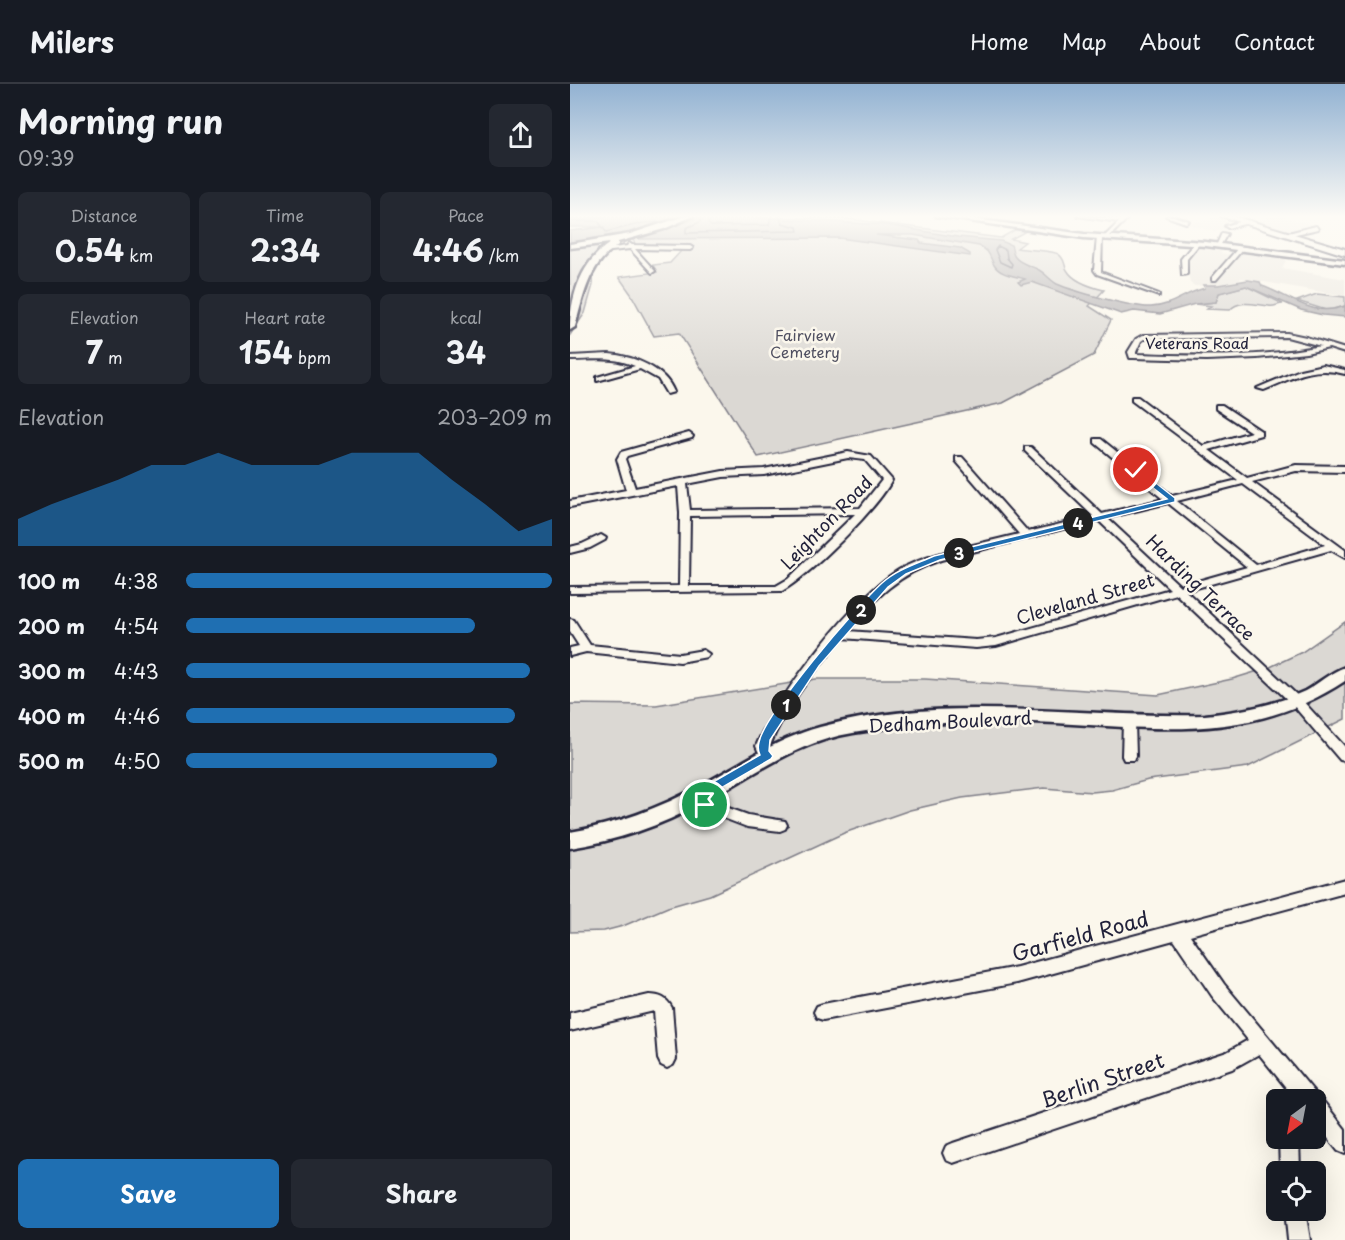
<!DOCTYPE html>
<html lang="en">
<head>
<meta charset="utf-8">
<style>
  body { margin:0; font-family:"Playpen Sans",sans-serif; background:#242831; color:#f1f3f6; height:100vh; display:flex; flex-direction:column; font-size:22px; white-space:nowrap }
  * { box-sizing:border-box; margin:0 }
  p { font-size:20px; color:#9ea1a6 }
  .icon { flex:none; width:33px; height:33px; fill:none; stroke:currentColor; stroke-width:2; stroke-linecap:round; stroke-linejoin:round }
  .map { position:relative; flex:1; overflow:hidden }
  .sheet { display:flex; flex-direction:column; background:#171b24; width:570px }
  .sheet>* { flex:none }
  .needle { width:39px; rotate:212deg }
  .tools { position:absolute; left:696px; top:1005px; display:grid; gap:12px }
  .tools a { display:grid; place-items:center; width:60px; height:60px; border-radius:9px; background:#171b24; box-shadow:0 6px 24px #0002; font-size:30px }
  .pin { position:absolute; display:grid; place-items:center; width:51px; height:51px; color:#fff; margin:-26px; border:3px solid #fff; border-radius:50%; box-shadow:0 2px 6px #0007 }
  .km { position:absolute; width:30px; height:30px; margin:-15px; border-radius:50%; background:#222; color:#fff; font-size:16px; line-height:30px; text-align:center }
  .round { display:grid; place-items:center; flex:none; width:63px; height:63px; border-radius:9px; background:#242831 }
  .summary { display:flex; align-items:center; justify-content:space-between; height:102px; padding:0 18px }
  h1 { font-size:33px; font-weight:700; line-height:45px }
  .figures { display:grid; grid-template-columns:repeat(3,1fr); gap:9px; height:102px; padding:6px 18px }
  .figures div { display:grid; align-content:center; border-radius:9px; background:#242831; text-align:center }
  .figures b { font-size:30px; font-weight:700 }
  .figures small { font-size:16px; font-weight:400 }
  .figures p { font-size:16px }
  .chart { height:168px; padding:12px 18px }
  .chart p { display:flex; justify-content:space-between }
  .chart svg { width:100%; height:108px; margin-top:6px; fill:#1f6fb2; opacity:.7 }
  .button { display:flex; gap:12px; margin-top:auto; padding:12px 18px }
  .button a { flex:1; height:69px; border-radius:9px; background:#1f6fb2; color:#fff; font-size:24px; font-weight:700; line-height:69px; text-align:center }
  .button a+a { background:#242831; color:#f1f3f6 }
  ul { padding:0 18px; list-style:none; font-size:20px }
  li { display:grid; grid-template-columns:96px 72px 1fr; align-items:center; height:45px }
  li i { height:15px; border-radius:8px; background:#1f6fb2 }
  header { display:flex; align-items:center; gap:36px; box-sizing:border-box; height:84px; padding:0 30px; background:#171b24; border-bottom:2px solid #363941 }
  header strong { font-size:28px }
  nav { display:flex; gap:33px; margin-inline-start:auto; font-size:21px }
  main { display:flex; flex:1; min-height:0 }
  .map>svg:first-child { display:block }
</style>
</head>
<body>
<header>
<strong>Milers</strong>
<nav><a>Home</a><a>Map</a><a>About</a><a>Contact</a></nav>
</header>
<main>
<section class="sheet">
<div class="summary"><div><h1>Morning run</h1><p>09:39</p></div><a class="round"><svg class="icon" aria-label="share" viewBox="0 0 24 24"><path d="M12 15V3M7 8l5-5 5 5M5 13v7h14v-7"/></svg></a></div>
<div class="figures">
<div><p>Distance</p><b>0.54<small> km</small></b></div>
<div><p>Time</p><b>2:34</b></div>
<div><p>Pace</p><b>4:46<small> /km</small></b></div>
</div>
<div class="figures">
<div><p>Elevation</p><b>7<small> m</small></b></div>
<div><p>Heart rate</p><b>154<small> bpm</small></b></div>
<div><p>kcal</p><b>34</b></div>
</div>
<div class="chart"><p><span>Elevation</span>203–209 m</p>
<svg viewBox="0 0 160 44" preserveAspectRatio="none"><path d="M0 44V33L10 27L20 22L30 17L40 11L50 11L60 6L70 11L80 11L90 11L100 6L110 6L120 6L130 17L140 27L150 38L160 33V44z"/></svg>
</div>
<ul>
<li><b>100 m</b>4:38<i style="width:100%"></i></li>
<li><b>200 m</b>4:54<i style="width:79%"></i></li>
<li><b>300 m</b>4:43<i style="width:94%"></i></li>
<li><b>400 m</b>4:46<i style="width:90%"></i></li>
<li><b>500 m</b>4:50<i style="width:85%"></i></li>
</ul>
<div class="button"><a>Save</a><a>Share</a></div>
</section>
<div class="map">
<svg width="775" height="1156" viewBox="0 0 775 1156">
  <rect width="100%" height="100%" fill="#fbf7ec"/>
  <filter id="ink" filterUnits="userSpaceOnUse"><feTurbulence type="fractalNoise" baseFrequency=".0167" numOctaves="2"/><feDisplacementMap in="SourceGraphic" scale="12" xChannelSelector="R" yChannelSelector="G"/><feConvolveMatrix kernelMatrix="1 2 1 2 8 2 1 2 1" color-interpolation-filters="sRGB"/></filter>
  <g filter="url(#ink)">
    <g fill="#ebe7df">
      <polygon points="652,132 679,140 644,148 618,140"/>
      <polygon points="704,132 712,132 755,144 726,151 680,138"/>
      <polygon points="628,161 654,164 650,169 663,171 667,166 718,173 712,184 775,195 775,212 671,194 668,197 648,201 625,202 620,199 616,175"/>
    </g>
    <g fill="#dbd8d3" stroke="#7e7d87" stroke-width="1.5">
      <path d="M132,132L278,135L431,154L448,144L458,146L441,155L455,158L447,164C456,166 482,166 488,170C496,175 493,180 497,186C504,198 521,203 534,206L519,222L541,236L524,271L433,319L188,373L109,249L84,252L61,210L49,193L87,188L83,181L100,179L112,166H119L122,163L67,162L62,155L63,153Z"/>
      <polygon points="49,156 56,164 32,170 21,189 23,201 15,229 0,251 0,163"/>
      <path d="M676,202L713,220C707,220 705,223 699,222C686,221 669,215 660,226L637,225L641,222L625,220L646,218L649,209Z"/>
      <polygon points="747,210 775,213 775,222 759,227 727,217"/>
      <polygon points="775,538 775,635 678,683 578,696 542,706 522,708 474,704 392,714 340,726 274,749 140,811 98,823 53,842 34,847 0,848 0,620 86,621 246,595 355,595 588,611 662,595 698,584 732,568"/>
    </g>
    <path fill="#b1aeb0" stroke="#787681" stroke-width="1.5" d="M41,132H104L105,135L97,140L108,141L130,133L158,132L317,141L388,153L431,157L441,161C443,165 442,170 445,173C450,180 462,182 469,186C476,190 480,196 487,200C503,207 564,224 581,223C602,222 614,209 635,204L633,201H648L678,196L690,198L692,202C723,213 741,234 775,222V233L753,231L731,226L676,202L649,209L646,218L625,220L590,230L564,227L551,230L462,198L451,201L448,198L455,195C446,192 430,191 424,181C419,171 420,167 409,162L343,151H306L349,156L351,159L390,164L400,170V172L269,154L69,155L93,146L85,143L40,154L0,158V147L35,143H0V134Z"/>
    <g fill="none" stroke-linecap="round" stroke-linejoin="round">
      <g stroke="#5b5a6a" stroke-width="1.5">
        <polyline points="132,132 130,138 116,144 116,149 228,147 227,143 212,139 209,132"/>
        <polyline points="139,132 138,139 141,142 199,141 201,132"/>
        <polyline points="0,137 28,137 36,148 73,139 90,138"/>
        <polygon points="428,162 436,166 437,174 442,180 441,183 430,178 425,166"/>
      </g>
      <g stroke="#22223b" stroke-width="4">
        <g id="street">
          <polygon points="507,132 552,135 555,132 559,133 536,156 534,153 549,138"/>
          <polygon points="596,132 603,132 619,137 616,139"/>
          <polygon points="676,136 678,139 658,144 655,142"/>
          <polygon points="746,142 748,145 717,152 714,150"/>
          <polygon points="652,149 657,150 650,162 646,162"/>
          <polygon points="527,153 532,154 531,188 589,210 589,212 527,190 524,186"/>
          <polygon points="625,158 630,159 617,175 617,190 612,191 611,175"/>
          <polygon points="59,159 62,161 120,162 123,164 120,166 65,165 85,187 82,189 60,165 32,168 29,166 57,162"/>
          <polygon points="668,164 673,165 646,196 642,196 642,194"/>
          <path d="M717,249L736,253L775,265V269L759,264L736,269L687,274L636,276L563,274H560L558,268L566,255L573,251ZM717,253L751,262C690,274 628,272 566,270V268L571,257L574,255Z"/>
          <path d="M39,270C63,272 95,284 104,308L97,310L88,295L70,285L27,297V293L65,282C43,272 23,276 0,276V272Z"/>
          <path d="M753,281L775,286V290C742,281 723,294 694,306L687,304L730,286Z"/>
          <path d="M562,313H568L633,362L681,348L646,325V321H652L691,347V351L639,366L677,394L726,381L775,382V388L726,387L682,398L775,466V474L761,466L616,507L731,615L775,663V677L770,676L723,621L606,510L426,562L406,564L272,554C245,587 215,622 200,662L204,672L202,676H192L186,662C206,614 288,506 334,483C370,466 411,460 449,450L386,377V373H392L458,448L523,432L455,367V363H461L532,430L593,415L525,359V355H531L602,412L668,396L562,317ZM673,400L755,461L686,481L607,417ZM598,419L677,483L610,502L537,434ZM528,436L600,505L426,554L406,556L278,547C306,513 328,490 371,476Z"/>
          <path d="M119,349L123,352L122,354L57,372L55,375L65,404L153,387L194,385L278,368L301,372L322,396C307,425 240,491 212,507L0,509V503L109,502L110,429L108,402L0,423V417L56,406L47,375L51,368ZM278,374L295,376L312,396L290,424L120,426L117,400L153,393L194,391ZM285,430L218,495L206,502H119L120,432Z"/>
          <polygon points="31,451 36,454 35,456 20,464 0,469 0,463 12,460"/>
          <polygon points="0,535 4,536 20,561 110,570 133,566 139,570 137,573 110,578 16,568 0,572 0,564 9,562 0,548"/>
          <polygon points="559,633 564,635 565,638 566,672 564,676 554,676 552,672 553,638 554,635"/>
          <polygon points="122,711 178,731 215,737 217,741 215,745 210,747 177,743 117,720 115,716 117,712"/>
          <polygon points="775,795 775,809 620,851 654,900 745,1009 747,1015 753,1017 775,1045 775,1070 768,1067 746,1039 746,1016 726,1016 689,970 662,985 383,1079 376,1076 373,1069 376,1062 383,1059 657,968 678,956 642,912 604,856 447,899 253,936 247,934 244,928 247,922 253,920 447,883"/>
          <path d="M79,911C90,911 97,914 102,924L106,975L103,981L97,984L91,981L88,975L84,927L0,947V929Z"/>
          <polygon points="709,1054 729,1054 730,1088 710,1088"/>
          <polygon points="715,1126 735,1126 740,1156 718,1156"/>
        </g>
      </g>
      <g stroke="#22223b" stroke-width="5">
        <g id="secondary">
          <path d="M115,132H123L94,145L48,158V161C18,181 14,211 5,243L0,246C0,213 11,178 40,159L0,164V160L60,150Z"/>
          <polygon points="366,132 382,132 514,150 636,158 775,176 775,180 636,162 514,154"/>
          <path d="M775,583V597C675,663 576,642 463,638C403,636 342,639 283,649C225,658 183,692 132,719C91,742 46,757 0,764V748C47,740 90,724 132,701C171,680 206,655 250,643C375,609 507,634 635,631C670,627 702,622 735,607C748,600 760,588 775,583Z"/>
        </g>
      </g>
      <g stroke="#22223b" stroke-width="4">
        <polygon id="primary" points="651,132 663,132 775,165 775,171"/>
      </g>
      <use href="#street" fill="#fbf7ec" fill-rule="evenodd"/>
      <use href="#secondary" fill="#fbf7ec" fill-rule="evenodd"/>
      <use href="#primary" fill="#fbf7ec" fill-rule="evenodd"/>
    </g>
  </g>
  <linearGradient id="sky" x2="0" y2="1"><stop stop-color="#92b2d2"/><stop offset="0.45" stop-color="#fdfbf6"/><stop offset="1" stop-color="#fdfbf6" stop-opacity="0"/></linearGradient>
  <rect width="775" height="294" fill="url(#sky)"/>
  <path fill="#1f6fb2" stroke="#fff" stroke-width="1.5" d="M563,385H568L605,414V418L370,476L336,490L318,503L249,582L200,656L199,667L203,672L201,675L132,715L139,718V724L135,726L117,719V713L190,671C188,667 188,662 189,658C195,629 287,522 312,499C326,486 346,480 364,472L597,415L563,388Z"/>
  <g text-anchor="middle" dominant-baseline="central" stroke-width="5" stroke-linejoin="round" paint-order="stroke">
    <g font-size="15" fill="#505061" stroke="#fbf7ec">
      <text x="235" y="250">Fairview<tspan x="235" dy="17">Cemetery</tspan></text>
    </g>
    <g font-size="15" fill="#22223b" stroke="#fbf7ec">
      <text x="627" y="258">Veterans Road</text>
    </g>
    <g font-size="18" fill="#22223b" stroke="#fbf7ec">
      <text transform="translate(256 438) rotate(-46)">Leighton Road</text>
      <text transform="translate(631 503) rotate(44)">Harding Terrace</text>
      <text transform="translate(515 514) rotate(-16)">Cleveland Street</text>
      <text transform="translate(380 637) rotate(-3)">Dedham Boulevard</text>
    </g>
    <g font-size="21" fill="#22223b" stroke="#fbf7ec">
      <text transform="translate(510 851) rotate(-15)">Garfield Road</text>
      <text transform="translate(532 995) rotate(-19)">Berlin Street</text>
    </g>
  </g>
</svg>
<div class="tools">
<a><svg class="needle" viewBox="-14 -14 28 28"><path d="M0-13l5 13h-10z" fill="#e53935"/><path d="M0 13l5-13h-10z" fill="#9ea1a6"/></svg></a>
<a><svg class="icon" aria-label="locate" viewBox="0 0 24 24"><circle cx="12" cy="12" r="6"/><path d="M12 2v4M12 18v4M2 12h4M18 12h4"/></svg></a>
</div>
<div class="pin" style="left:135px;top:721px;background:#1e9e55"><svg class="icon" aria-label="arrive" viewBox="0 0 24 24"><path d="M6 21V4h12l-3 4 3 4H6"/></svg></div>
<div class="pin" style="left:566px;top:386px;background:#d93025"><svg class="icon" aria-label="check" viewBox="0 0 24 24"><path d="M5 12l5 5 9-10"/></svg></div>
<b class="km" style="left:216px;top:621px">1</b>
<b class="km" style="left:291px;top:526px">2</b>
<b class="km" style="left:389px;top:469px">3</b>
<b class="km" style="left:508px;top:439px">4</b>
</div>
</main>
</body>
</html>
